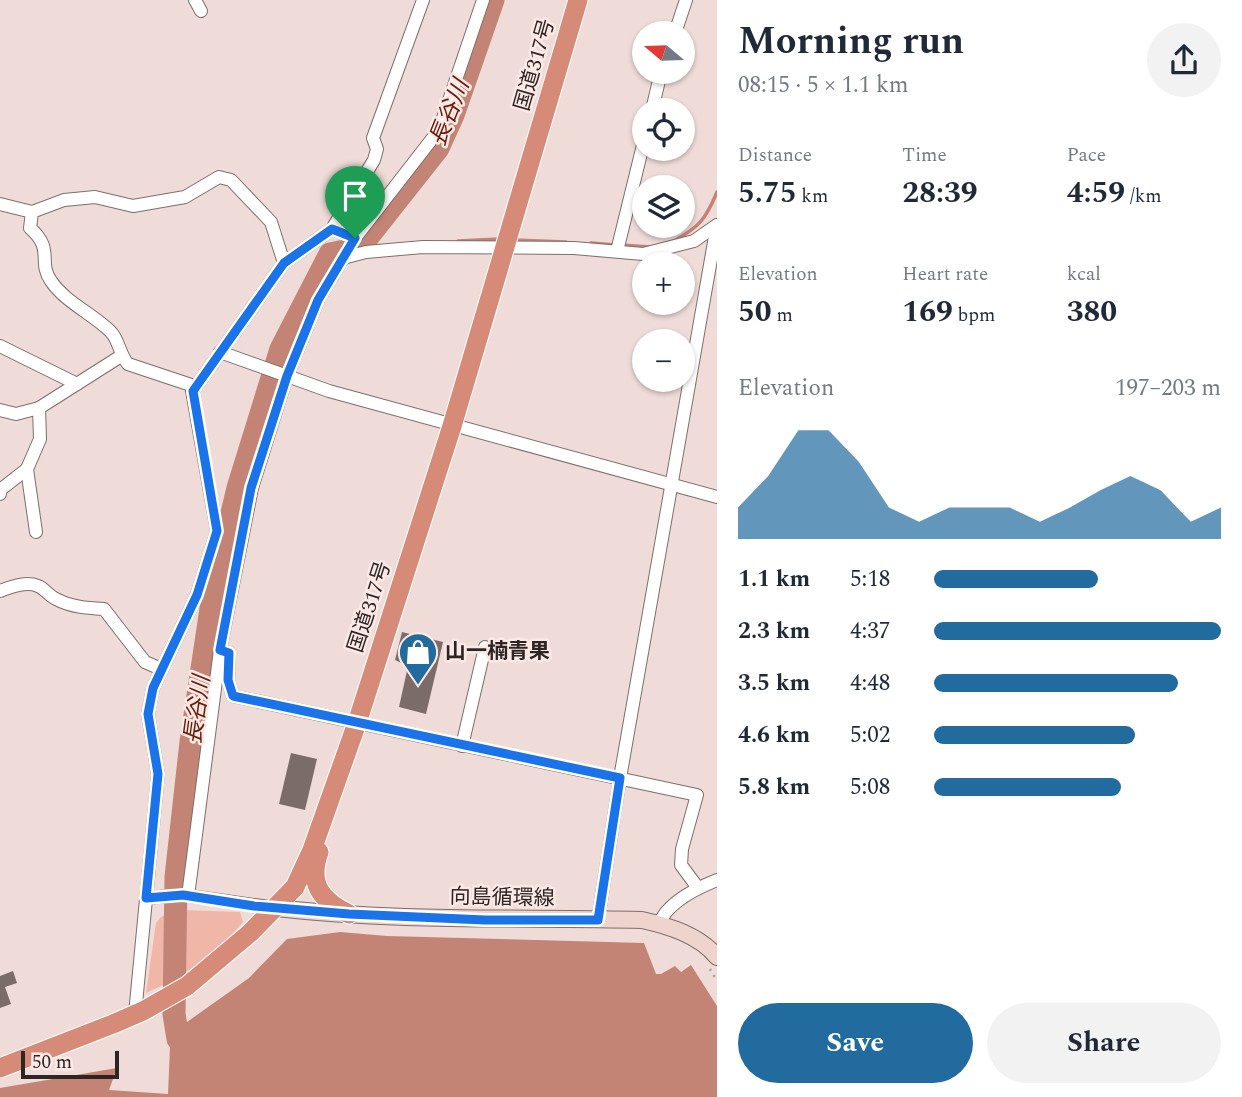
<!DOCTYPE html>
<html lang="en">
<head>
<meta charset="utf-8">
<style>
  body { margin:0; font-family:Spectral,"Noto Sans JP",serif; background:#f2f2f3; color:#1f2937; height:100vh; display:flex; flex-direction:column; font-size:26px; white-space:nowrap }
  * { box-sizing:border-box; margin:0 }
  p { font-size:23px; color:#747a83 }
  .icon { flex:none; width:38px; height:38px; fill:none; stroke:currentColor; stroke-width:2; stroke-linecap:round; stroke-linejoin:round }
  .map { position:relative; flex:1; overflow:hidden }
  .drawer { display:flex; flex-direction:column; background:#fff; width:525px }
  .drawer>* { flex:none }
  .needle { width:46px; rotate:289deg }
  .buttons { position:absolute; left:632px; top:21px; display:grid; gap:14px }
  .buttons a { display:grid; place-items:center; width:63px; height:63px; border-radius:50%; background:#fff; box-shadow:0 2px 5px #0004; font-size:35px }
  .scale { position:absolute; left:21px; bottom:18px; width:98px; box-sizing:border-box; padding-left:7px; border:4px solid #2c2523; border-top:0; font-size:19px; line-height:24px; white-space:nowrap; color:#2c2523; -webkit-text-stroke:5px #fce9e5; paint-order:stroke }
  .pin { position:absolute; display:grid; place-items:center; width:60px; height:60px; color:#fff; margin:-72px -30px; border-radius:50% 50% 50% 0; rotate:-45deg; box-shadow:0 0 7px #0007 }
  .pin .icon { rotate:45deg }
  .round { display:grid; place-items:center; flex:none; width:74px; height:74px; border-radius:37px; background:#f2f2f3 }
  .headline { display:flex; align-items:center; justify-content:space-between; height:119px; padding:0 21px }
  h1 { font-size:38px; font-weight:700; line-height:52px }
  .metrics { display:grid; grid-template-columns:repeat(3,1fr); gap:10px; height:119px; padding:7px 21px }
  .metrics div { display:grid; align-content:center }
  .metrics b { font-size:30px; font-weight:700 }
  .metrics small { font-size:19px; font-weight:400 }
  .metrics p { font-size:19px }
  .chart { height:196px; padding:14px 21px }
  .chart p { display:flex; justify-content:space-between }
  .chart svg { width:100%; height:126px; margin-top:7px; fill:#226b9f; opacity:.7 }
  .cta { display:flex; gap:14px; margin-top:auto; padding:14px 21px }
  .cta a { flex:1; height:80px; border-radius:42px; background:#226b9f; color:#fff; font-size:28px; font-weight:700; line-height:80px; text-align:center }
  .cta a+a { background:#f2f2f3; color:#1f2937 }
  ul { padding:0 21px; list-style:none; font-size:23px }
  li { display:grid; grid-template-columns:112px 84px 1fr; align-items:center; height:52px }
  li i { height:18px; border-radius:9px; background:#226b9f }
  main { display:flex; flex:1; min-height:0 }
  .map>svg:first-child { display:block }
</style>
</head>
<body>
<main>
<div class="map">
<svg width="717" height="1097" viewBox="0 0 717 1097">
  <rect width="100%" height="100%" fill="#efdcd8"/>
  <path fill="#f0b6a7" d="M180,910L240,912L243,922C214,957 186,975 146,993L156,923L161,917Z"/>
  <polygon fill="#c38475" points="340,932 387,936 644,943 656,974 661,974 675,966 681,972 691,965 717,1006 717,1097 0,1097 0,1088 117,1068 109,1090 168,1094 171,1024 187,1022 249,978 287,939"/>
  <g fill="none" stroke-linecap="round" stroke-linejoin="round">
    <g stroke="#c38475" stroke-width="3.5">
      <polyline points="514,240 566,242"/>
      <polyline points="458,241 499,239"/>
      <path d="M674,241C699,227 706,219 717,192"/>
      <polyline points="591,243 615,245"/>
      <polyline points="622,245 650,247"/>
    </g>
    <polyline stroke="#c38475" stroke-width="23" points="178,1039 174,1014 176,877 191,742 214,589 238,488 281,349 330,254 359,248 438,148 453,115 493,0"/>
  </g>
  <g fill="#7c6c68">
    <polygon points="402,632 443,642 426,714 399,707 408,666 395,660"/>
    <polygon points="291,753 317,759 305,810 279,804"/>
    <polygon points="13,971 17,983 5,987 11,1004 0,1008 0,976"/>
  </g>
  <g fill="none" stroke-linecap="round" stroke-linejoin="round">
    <g stroke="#7f6e6a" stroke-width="14">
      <g id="minor">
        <polyline points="195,0 201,11"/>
        <polyline points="675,33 686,0"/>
        <polyline points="652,110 661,72"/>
        <polyline points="0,204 32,212 64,200 95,197 133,206 185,197 219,177 231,180 271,222 284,263"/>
        <path d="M32,212L30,228C55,250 37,261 51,281C65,302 93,314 110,331C119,339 119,354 128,364L191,385L217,531L197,595L153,688L148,714L158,774L135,1014"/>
        <polyline points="332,229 374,160 377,149 373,138 423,0"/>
        <polyline points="617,251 644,141"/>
        <polyline points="343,258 366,252 423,247 574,248 643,254 694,241 717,225"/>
        <polyline points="0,346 77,384"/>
        <polyline points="220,352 329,391 717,497"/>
        <polyline points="193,391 284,263 332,229 355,238"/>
        <polyline points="0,410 16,414 39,408 121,356"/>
        <polyline points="0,494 0,490 27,469"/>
        <polyline points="36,532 27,469 40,439 39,408"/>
        <path d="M0,591C11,587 26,581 38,586C44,588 49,596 56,599C71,607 87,608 104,609L145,662L161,669"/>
        <polyline points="220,650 229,653 228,680 233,696 697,795 682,849 681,865 698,888"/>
        <polyline points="462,746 485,647"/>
        <polyline points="188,896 220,650 252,488 287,376 318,300 355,238 439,130 483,0"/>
        <polyline points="146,898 183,895 276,908"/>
        <polyline points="598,920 620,778 717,225"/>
        <path d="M659,924C667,903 697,888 717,880"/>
      </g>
    </g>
    <g stroke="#7f6e6a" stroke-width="18">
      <path id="secondary" d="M276,908C398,922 520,917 642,920C669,926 699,935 717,957"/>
    </g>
    <g stroke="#fff" stroke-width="21">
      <g id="trunk">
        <path d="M319,852C308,883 320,900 349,914"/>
        <polyline points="0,1068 113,1024 143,1011 187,986 250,933 295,887 312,850 357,723 452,426 578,0"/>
      </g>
    </g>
    <polyline stroke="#ae9f9c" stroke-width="2.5" stroke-dasharray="2 5" stroke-linecap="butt" points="710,969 717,981"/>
    <use href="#minor" stroke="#fff" stroke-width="12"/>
    <use href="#secondary" stroke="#efd3cd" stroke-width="16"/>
    <use href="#trunk" stroke="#d68a78" stroke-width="19"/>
  </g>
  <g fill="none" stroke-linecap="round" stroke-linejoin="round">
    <g stroke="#fff" stroke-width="14">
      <polygon id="route" points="332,229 355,238 318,300 287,376 251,488 220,650 229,653 228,680 233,696 620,778 598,920 485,920 349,914 254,906 183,895 146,898 158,774 148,714 153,688 197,595 217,531 193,391 284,263"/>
    </g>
    <use href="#route" stroke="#1a73e8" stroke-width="9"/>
  </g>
  <defs>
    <g id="shop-pin" transform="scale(2.0125)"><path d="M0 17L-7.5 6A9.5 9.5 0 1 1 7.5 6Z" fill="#226b9f" stroke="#fce9e5"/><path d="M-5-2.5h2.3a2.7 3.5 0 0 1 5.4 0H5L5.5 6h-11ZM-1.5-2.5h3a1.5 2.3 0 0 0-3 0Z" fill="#fff"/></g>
  </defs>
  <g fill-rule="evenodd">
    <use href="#shop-pin" x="418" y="652"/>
  </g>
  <g text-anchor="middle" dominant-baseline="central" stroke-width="5" stroke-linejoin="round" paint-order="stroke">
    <g font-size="21" fill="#2c2523" stroke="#fce9e5">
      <text transform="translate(535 65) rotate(-74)">国道317号</text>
      <text transform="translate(370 607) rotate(-72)">国道317号</text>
      <text transform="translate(502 898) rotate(1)">向島循環線</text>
    </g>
    <g font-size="21" font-weight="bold" fill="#2c2523" stroke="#fce9e5" text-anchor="start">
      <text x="445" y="652">山一楠青果</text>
    </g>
    <g font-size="23" font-style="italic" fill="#681d0c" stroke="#fce9e5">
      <text transform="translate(450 113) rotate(-68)">長谷川</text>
      <text transform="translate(198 710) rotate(-82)">長谷川</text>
    </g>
  </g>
</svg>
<div class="buttons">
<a><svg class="needle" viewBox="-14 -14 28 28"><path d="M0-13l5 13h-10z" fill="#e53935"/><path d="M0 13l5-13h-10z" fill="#747a83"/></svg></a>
<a><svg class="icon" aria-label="locate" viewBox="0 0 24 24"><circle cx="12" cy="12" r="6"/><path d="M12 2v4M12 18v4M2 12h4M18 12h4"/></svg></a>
<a><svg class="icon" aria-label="layers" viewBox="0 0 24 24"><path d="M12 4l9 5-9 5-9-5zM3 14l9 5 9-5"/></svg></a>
<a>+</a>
<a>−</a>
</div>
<div class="scale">50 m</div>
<div class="pin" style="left:355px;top:238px;background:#1e9e55"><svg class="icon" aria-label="arrive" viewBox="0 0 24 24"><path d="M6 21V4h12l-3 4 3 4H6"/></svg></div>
</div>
<section class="drawer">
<div class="headline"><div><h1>Morning run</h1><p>08:15 · 5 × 1.1 km</p></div><a class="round"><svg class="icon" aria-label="share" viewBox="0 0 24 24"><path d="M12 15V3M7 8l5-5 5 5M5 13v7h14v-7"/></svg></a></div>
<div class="metrics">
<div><p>Distance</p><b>5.75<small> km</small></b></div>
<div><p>Time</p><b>28:39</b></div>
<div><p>Pace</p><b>4:59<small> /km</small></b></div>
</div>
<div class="metrics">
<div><p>Elevation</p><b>50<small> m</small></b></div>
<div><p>Heart rate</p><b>169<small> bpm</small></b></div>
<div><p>kcal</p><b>380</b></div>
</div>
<div class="chart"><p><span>Elevation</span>197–203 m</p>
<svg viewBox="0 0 160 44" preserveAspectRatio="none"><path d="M0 44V33L10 22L20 6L30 6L40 17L50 33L60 38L70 33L80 33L90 33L100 38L110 33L120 27L130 22L140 27L150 38L160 33V44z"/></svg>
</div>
<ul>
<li><b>1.1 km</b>5:18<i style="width:57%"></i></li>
<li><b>2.3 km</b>4:37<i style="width:100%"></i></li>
<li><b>3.5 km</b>4:48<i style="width:85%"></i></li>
<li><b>4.6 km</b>5:02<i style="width:70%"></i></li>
<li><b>5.8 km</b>5:08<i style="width:65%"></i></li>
</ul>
<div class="cta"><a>Save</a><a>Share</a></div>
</section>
</main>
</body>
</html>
